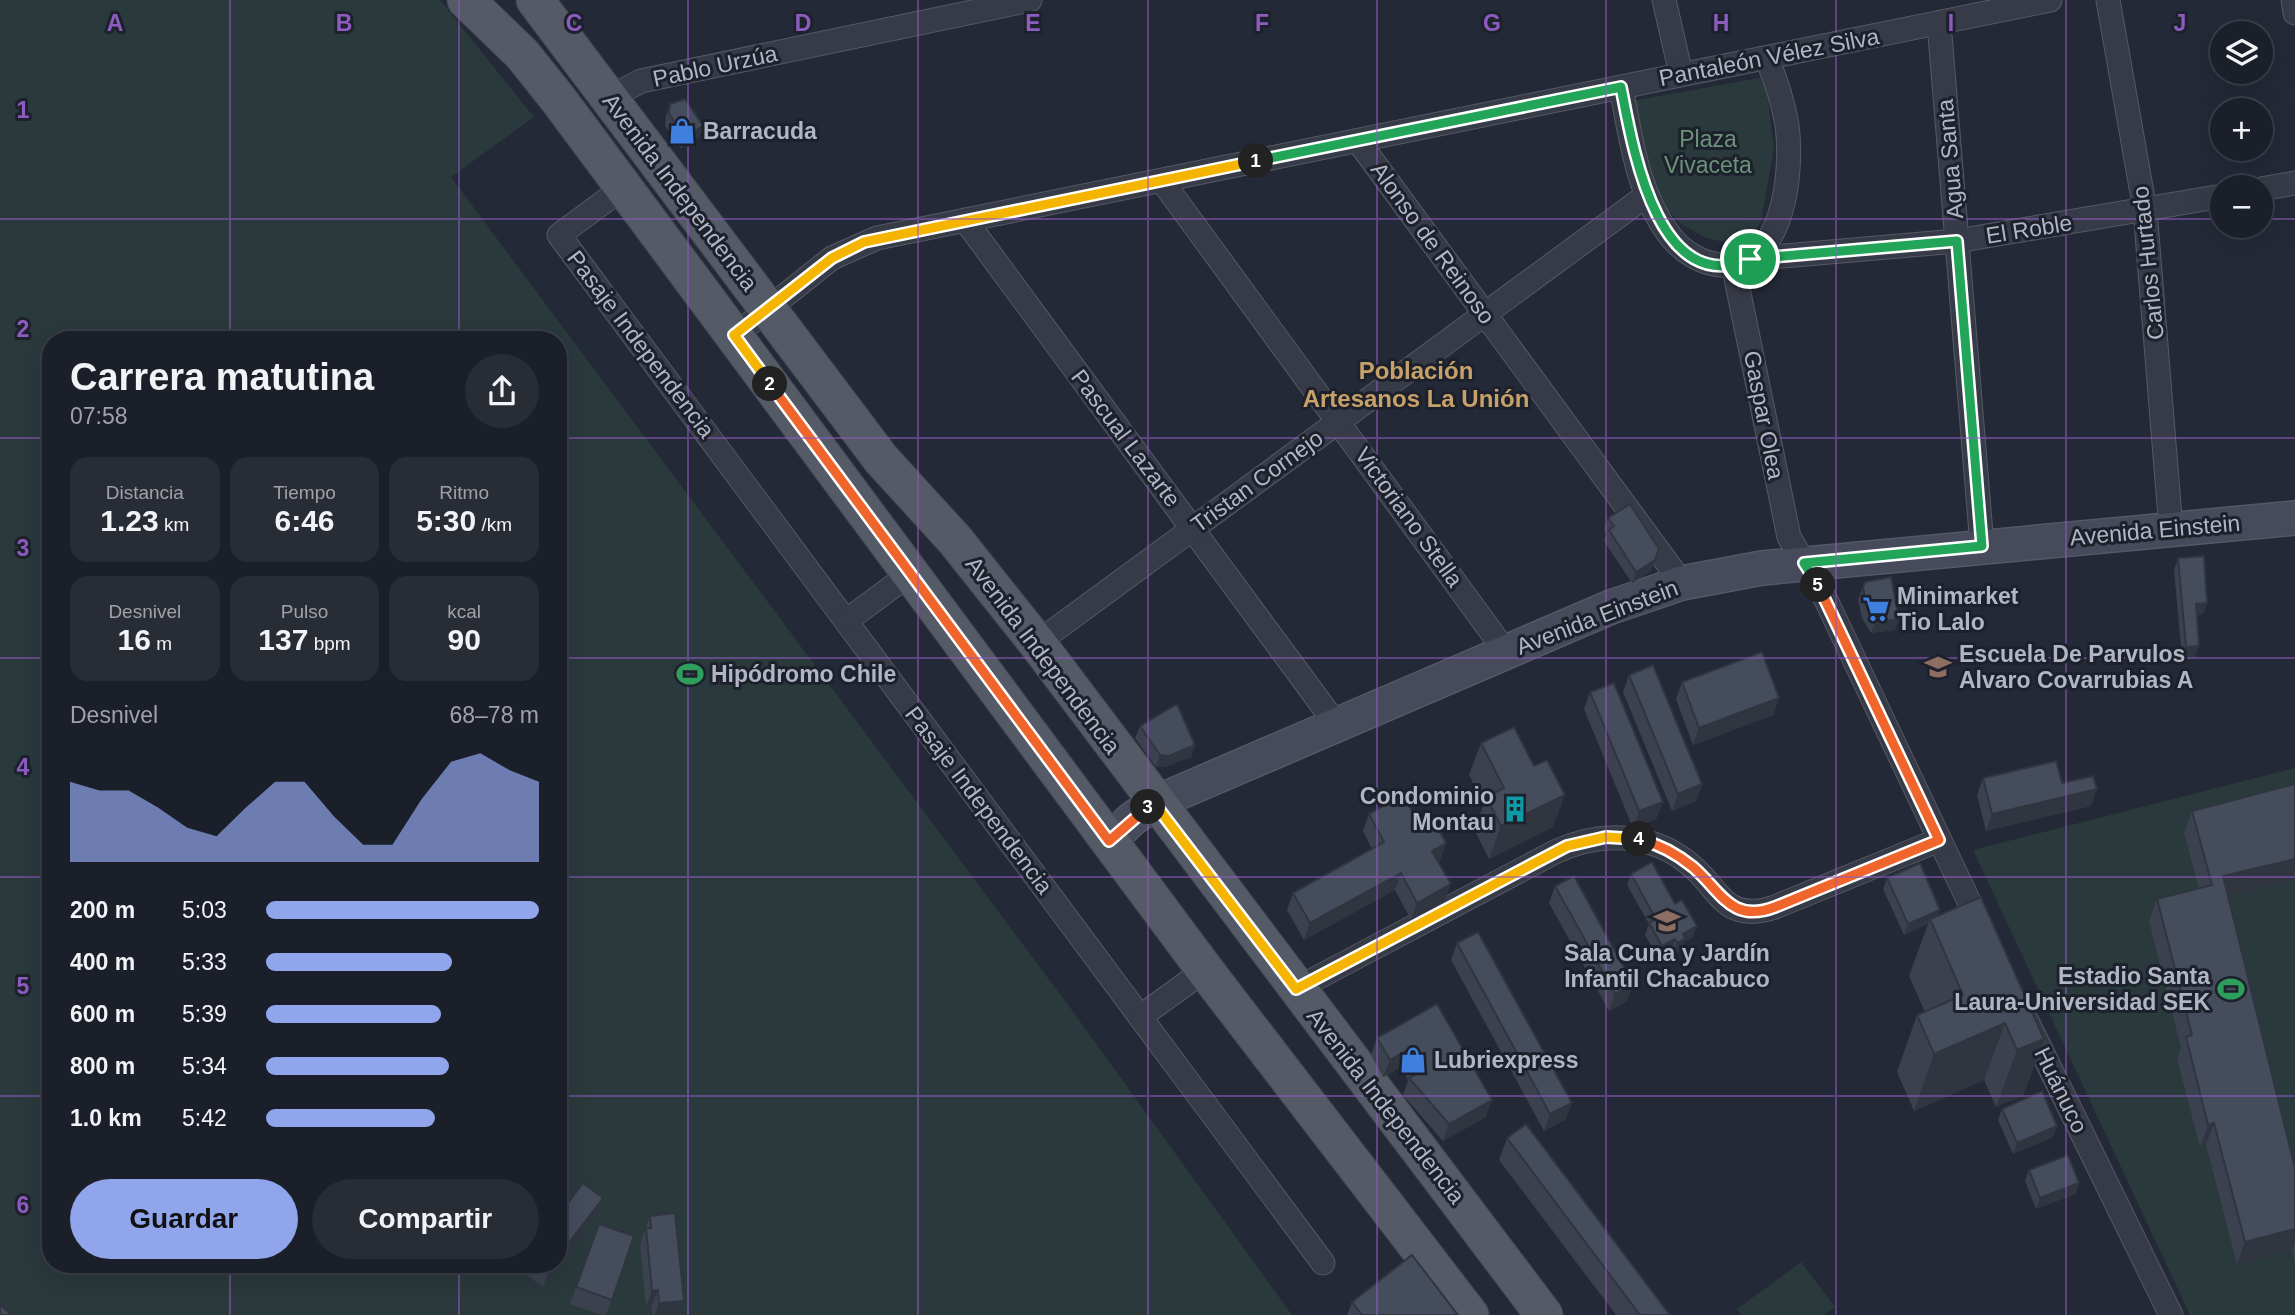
<!DOCTYPE html>
<html lang="es">
<head>
<meta charset="utf-8">
<style>
  body { margin:0; font-family:Helvetica,sans-serif; background:#282c35; color:#f1f3f6; height:100vh; display:flex; flex-direction:column; font-size:26px; white-space:nowrap }
  * { box-sizing:border-box; margin:0 }
  p { font-size:23px; color:#a0a2a8 }
  .icon { flex:none; width:38px; height:38px; fill:none; stroke:currentColor; stroke-width:2; stroke-linecap:round; stroke-linejoin:round }
  .map { position:relative; flex:1; overflow:hidden }
  .sheet { position:absolute; left:42px; top:331px; width:525px; height:942px; display:flex; flex-direction:column; background:#1b1f29; border-radius:28px; box-shadow:0 7px 28px #0002,0 0 0 2px #393d46 }
  .sheet>* { flex:none }
  .controls { position:absolute; left:2210px; top:21px; display:grid; gap:14px }
  .controls a { display:grid; place-items:center; width:63px; height:63px; border-radius:50%; background:#1b1f29; box-shadow:0 7px 28px #0002,0 0 0 2px #393d46; font-size:35px }
  .pin { position:absolute; display:grid; place-items:center; width:60px; height:60px; color:#fff; margin:-30px; border:4px solid #fff; border-radius:50%; box-shadow:0 2px 7px #0007 }
  .km { position:absolute; width:35px; height:35px; margin:-18px; border-radius:50%; background:#222; color:#fff; font-size:19px; line-height:35px; text-align:center }
  .round { display:grid; place-items:center; flex:none; width:74px; height:74px; border-radius:37px; background:#282c35 }
  .overview { display:flex; align-items:center; justify-content:space-between; height:119px; padding:0 28px }
  h1 { font-size:38px; font-weight:700; line-height:52px }
  .metrics { display:grid; grid-template-columns:repeat(3,1fr); gap:10px; height:119px; padding:7px 28px }
  .metrics div { display:grid; align-content:center; border-radius:18px; background:#282c35; text-align:center }
  .metrics b { font-size:30px; font-weight:700 }
  .metrics small { font-size:19px; font-weight:400 }
  .metrics p { font-size:19px }
  .chart { height:196px; padding:14px 28px }
  .chart p { display:flex; justify-content:space-between }
  .chart svg { width:100%; height:126px; margin-top:7px; fill:#90a5eb; opacity:.7 }
  .primary-button { display:flex; gap:14px; margin-top:auto; padding:14px 28px }
  .primary-button a { flex:1; height:80px; border-radius:42px; background:#90a5eb; color:#111; font-size:28px; font-weight:700; line-height:80px; text-align:center }
  .primary-button a+a { background:#282c35; color:#f1f3f6 }
  ul { padding:0 28px; list-style:none; font-size:23px }
  li { display:grid; grid-template-columns:112px 84px 1fr; align-items:center; height:52px }
  li i { height:18px; border-radius:9px; background:#90a5eb }
  .map>svg:first-child { display:block }
</style>
</head>
<body>
<div class="map">
<svg width="2295" height="1315" viewBox="0 0 2295 1315">
  <rect width="100%" height="100%" fill="#242937"/>
  <g fill="#2a393c" fill-rule="evenodd">
    <path d="M0,0H440L534,117L451,177L1071,1009L1292,1315H0ZM51,340H558V1264H51Z"/>
    <polygon points="1765,77 1774,148 1761,222 1752,236 1740,241 1723,242 1704,237 1681,224 1665,207 1653,188 1632,101"/>
    <polygon points="2295,768 2295,1315 2190,1315 1973,850"/>
    <polygon points="1801,1262 1835,1307 1824,1315 1742,1315 1737,1309"/>
  </g>
  <g fill="none" stroke-linecap="round" stroke-linejoin="round">
    <g stroke="#555965" stroke-width="25">
      <g id="minor">
        <polyline points="1664,0 1681,74"/>
        <polyline points="2108,0 2145,210 2171,529"/>
        <polyline points="2293,0 2295,13"/>
        <polyline points="1939,23 1982,546"/>
        <path d="M1621,87C1631,139 1637,194 1671,237C1683,252 1701,263 1720,265C1785,270 1793,170 1787,125C1783,102 1776,80 1767,59"/>
        <polyline points="609,98 641,81 1030,0"/>
        <polyline points="1358,141 1682,583"/>
        <polyline points="1162,181 1506,652"/>
        <polyline points="624,187 559,235 1323,1263"/>
        <polyline points="2261,189 2295,183"/>
        <polyline points="965,220 1336,724"/>
        <polyline points="1750,259 1957,241 2222,196"/>
        <polyline points="1733,264 1789,537 1825,598 1983,931"/>
        <polyline points="734,336 832,258 877,238 2050,0"/>
        <polyline points="846,621 911,573"/>
        <polyline points="1037,643 1647,195"/>
        <path d="M1296,989L1555,852C1602,830 1656,832 1695,869C1708,880 1719,900 1733,907C1747,914 1761,912 1775,907L1939,840"/>
        <polyline points="1140,1017 1205,970"/>
        <polyline points="2027,1021 2171,1315"/>
      </g>
    </g>
    <g stroke="#555965" stroke-width="36">
      <polyline id="secondary" points="1109,841 1132,819 1155,803 1611,607 1682,583 1762,568 2295,518"/>
    </g>
    <g stroke="#404551" stroke-width="39">
      <g id="primary">
        <polyline points="466,0 522,54 558,99 1205,970 1470,1315"/>
        <polyline points="535,0 881,459 955,540 1037,643 1544,1315"/>
      </g>
    </g>
    <use href="#minor" stroke="#373b47" stroke-width="23"/>
    <use href="#secondary" stroke="#464a5a" stroke-width="33"/>
    <use href="#primary" stroke="#555a67" stroke-width="37"/>
  </g>
  <g fill="#3b414e">
    <polygon points="670,104 703,126 699,137 681,149 665,126 666,116"/>
    <polygon points="1608,518 1651,571 1632,583 1604,541 1607,534 1604,529"/>
    <polygon points="2178,558 2203,614 2197,615 2195,657 2182,658 2174,570"/>
    <polygon points="1865,582 1895,630 1871,633 1862,618 1858,599"/>
    <polygon points="1629,675 1702,784 1696,801 1672,811 1623,692"/>
    <polygon points="1682,682 1779,698 1773,715 1693,745 1676,699"/>
    <polygon points="1590,692 1663,802 1656,819 1633,828 1584,709"/>
    <polygon points="1140,726 1195,745 1191,757 1165,767 1156,767 1135,738"/>
    <polygon points="1481,743 1534,766 1553,827 1489,859 1474,829 1484,804 1469,775"/>
    <polygon points="1983,778 2062,783 2091,806 1986,831 1977,795"/>
    <polygon points="2295,784 2295,879 2228,895 2295,1168 2295,1261 2292,1250 2237,1264 2206,1145 2200,1147 2177,1059 2181,1048 2149,921 2157,899 2199,889 2184,833 2192,811"/>
    <polygon points="1369,814 1419,824 1446,843 1440,860 1438,861 1445,901 1411,920 1395,890 1304,940 1287,910 1293,893 1372,849 1363,831"/>
    <polygon points="1631,874 1693,937 1684,942 1681,950 1673,955 1671,950 1658,957 1645,935 1649,924 1627,885"/>
    <polygon points="1887,878 1940,910 1938,916 2044,1039 2023,1096 1996,1107 1984,1080 1914,1111 1897,1072 1917,1015 1925,1012 1909,976 1928,924 1904,935 1883,889"/>
    <polygon points="1555,886 1633,984 1627,1001 1609,1011 1549,903"/>
    <polygon points="1457,943 1572,1103 1565,1120 1544,1131 1451,960"/>
    <polygon points="1437,1004 1486,1117 1443,1141 1403,1095 1408,1080 1401,1067 1383,1077 1371,1055 1377,1038"/>
    <polygon points="2002,1109 2057,1126 2053,1137 2013,1154 1998,1120"/>
    <polygon points="1507,1138 1670,1315 1616,1315 1499,1160"/>
    <polygon points="2029,1170 2079,1183 2075,1194 2036,1209 2025,1181"/>
    <polygon points="597,1214 543,1287 523,1272 526,1264 558,1264"/>
    <polygon points="650,1216 679,1315 652,1315 651,1307 646,1307 640,1245"/>
    <polygon points="599,1224 634,1236 606,1315 602,1315 570,1304"/>
    <polygon points="1352,1302 1458,1315 1347,1315"/>
  </g>
  <g fill="#303540">
    <polygon points="703,126 699,137 681,149 685,137"/>
    <polygon points="1655,560 1651,571 1632,583 1636,572"/>
    <polygon points="2207,603 2203,614 2192,615 2196,604"/>
    <polygon points="1899,619 1895,630 1871,633 1876,622"/>
    <polygon points="2199,646 2195,657 2182,658 2186,647"/>
    <polygon points="1779,698 1773,715 1693,745 1699,728"/>
    <polygon points="1195,745 1191,757 1165,767 1156,767 1160,755"/>
    <polygon points="1702,784 1696,801 1672,811 1678,794"/>
    <polygon points="2097,789 2091,806 1986,831 1992,814"/>
    <polygon points="1565,795 1553,827 1489,859 1501,826"/>
    <polygon points="1663,802 1656,819 1633,828 1639,811"/>
    <polygon points="1446,843 1440,860 1426,867 1432,851"/>
    <polygon points="2295,859 2295,879 2215,898 2223,876"/>
    <polygon points="1401,873 1395,890 1304,940 1310,923"/>
    <polygon points="1451,884 1445,901 1411,920 1417,903"/>
    <polygon points="1940,910 1936,921 1930,919 1928,924 1904,935 1908,924"/>
    <polygon points="1697,926 1693,937 1684,942 1681,950 1673,955 1677,943 1683,934"/>
    <polygon points="1675,939 1671,950 1658,957 1662,946"/>
    <polygon points="1633,984 1627,1001 1609,1011 1615,994"/>
    <polygon points="2005,1023 1984,1080 1914,1111 1934,1054"/>
    <polygon points="2044,1039 2023,1096 1996,1107 2017,1050"/>
    <polygon points="1407,1050 1401,1067 1383,1077 1390,1060"/>
    <polygon points="1492,1100 1486,1117 1443,1141 1449,1124"/>
    <polygon points="1572,1103 1565,1120 1544,1131 1550,1114"/>
    <polygon points="2214,1123 2206,1145 2200,1147 2208,1125"/>
    <polygon points="2057,1126 2053,1137 2013,1154 2017,1143"/>
    <polygon points="2079,1183 2075,1194 2036,1209 2040,1198"/>
    <polygon points="603,1198 597,1214 543,1287 549,1270 554,1264 558,1264 558,1257"/>
    <polygon points="2295,1229 2295,1242 2292,1250 2237,1264 2245,1242"/>
    <polygon points="658,1290 651,1307 646,1307 652,1291"/>
    <polygon points="684,1301 679,1315 655,1315 659,1303"/>
  </g>
  <g fill="#454c5b" stroke="#303540" stroke-width="2">
    <polygon points="685,99 703,126 685,137 669,114 670,104"/>
    <polygon points="1630,504 1659,549 1655,560 1636,572 1609,530 1614,526 1608,518"/>
    <polygon points="2204,556 2207,603 2196,604 2199,646 2186,647 2178,558"/>
    <polygon points="1891,577 1899,619 1876,622 1867,607 1863,588 1865,582"/>
    <polygon points="1762,652 1779,698 1699,728 1682,682"/>
    <polygon points="1653,665 1702,784 1678,794 1629,675"/>
    <polygon points="1614,683 1663,802 1639,811 1590,692"/>
    <polygon points="1177,704 1195,745 1169,756 1160,755 1140,726"/>
    <polygon points="1514,727 1534,766 1547,760 1565,795 1501,826 1486,797 1504,788 1481,743"/>
    <polygon points="2056,761 2062,783 2093,776 2097,789 1992,814 1983,778"/>
    <polygon points="2295,784 2295,859 2223,876 2295,1168 2295,1229 2245,1242 2214,1123 2208,1125 2186,1037 2192,1035 2157,899 2212,885 2192,811"/>
    <polygon points="1403,795 1419,824 1433,817 1446,843 1432,851 1451,884 1417,903 1401,873 1310,923 1293,893 1384,842 1369,814"/>
    <polygon points="1652,862 1675,904 1682,900 1697,926 1683,934 1685,939 1677,943 1675,939 1662,946 1649,923 1656,919 1631,874"/>
    <polygon points="1920,863 1940,910 1908,924 1887,878"/>
    <polygon points="1574,876 1633,984 1615,994 1555,886"/>
    <polygon points="1981,897 2044,1039 2017,1050 2005,1023 1934,1054 1917,1015 1963,995 1930,919"/>
    <polygon points="1478,932 1572,1103 1550,1114 1457,943"/>
    <polygon points="1437,1004 1492,1100 1449,1124 1409,1078 1420,1072 1407,1050 1390,1060 1377,1038"/>
    <polygon points="2042,1091 2057,1126 2017,1143 2002,1109"/>
    <polygon points="1526,1124 1670,1315 1640,1315 1507,1138"/>
    <polygon points="2068,1155 2079,1183 2040,1198 2029,1170"/>
    <polygon points="583,1183 603,1198 558,1257 558,1216"/>
    <polygon points="675,1213 684,1301 659,1303 658,1290 652,1291 646,1228 651,1228 650,1216"/>
    <polygon points="599,1224 634,1236 612,1300 576,1287"/>
    <polygon points="1412,1255 1458,1315 1362,1315 1352,1302"/>
    <polygon points="540,1264 554,1264 549,1270"/>
    <polygon points="0,1305 12,1315 0,1315"/>
  </g>
  <g fill="none" stroke-linecap="round" stroke-linejoin="round">
    <g stroke="#fff" stroke-width="14">
      <path id="split-1" d="M1256,161L1621,87C1632,144 1657,300 1750,259"/>
    </g>
    <g stroke="#fff" stroke-width="14">
      <polyline id="split-2" points="770,384 734,335 832,258 864,242 1256,161"/>
    </g>
    <g stroke="#fff" stroke-width="14">
      <polyline id="split-3" points="770,384 1109,841 1148,807"/>
    </g>
    <g stroke="#fff" stroke-width="14">
      <polyline id="split-4" points="1148,807 1154,803 1296,989 1567,846 1606,837 1639,839"/>
    </g>
    <g stroke="#fff" stroke-width="14">
      <path id="split-5" d="M1639,839C1658,844 1677,854 1693,867C1721,891 1731,924 1775,907L1939,840L1818,585"/>
    </g>
    <g stroke="#fff" stroke-width="14">
      <polyline id="split-6" points="1750,259 1957,241 1982,546 1804,563 1818,585"/>
    </g>
    <use href="#split-1" stroke="#22a559" stroke-width="9"/>
    <use href="#split-2" stroke="#f5b400" stroke-width="9"/>
    <use href="#split-3" stroke="#f0652b" stroke-width="9"/>
    <use href="#split-4" stroke="#f5b400" stroke-width="9"/>
    <use href="#split-5" stroke="#f0652b" stroke-width="9"/>
    <use href="#split-6" stroke="#22a559" stroke-width="9"/>
  </g>
  <path fill="none" stroke="#8e5cc1" stroke-width="2" stroke-opacity="0.55" d="M230,0V340M459,0V340M688,0V1315M918,0V1315M1148,0V1315M1377,0V1315M1606,0V1315M1836,0V1315M2066,0V1315M0,219H2222M2261,219H2295M0,438H51M558,438H2295M0,658H51M558,658H2295M0,877H51M558,877H2295M0,1096H51M558,1096H2295M230,1264V1315M459,1264V1315"/>
  <defs>
    <g id="shop-bare" transform="scale(2.1)"><path d="M-5-2.5h2.3a2.7 3.5 0 0 1 5.4 0H5L5.5 6h-11ZM-1.5-2.5h3a1.5 2.3 0 0 0-3 0Z" fill="#3f7fe0" stroke="#1d212c" stroke-width="2.5" paint-order="stroke"/></g>
    <g id="supermarket-bare" transform="scale(2.1)"><path d="M-6-5.5h2.5l.6 2H6L4.5 2H-2.5L-4.4-4H-6ZM-1.5 3.2a1.3 1.3 0 1 0 .1 0ZM3 3.2a1.3 1.3 0 1 0 .1 0Z" fill="#3f7fe0" stroke="#1d212c" stroke-width="2.5" paint-order="stroke"/></g>
    <g id="school-bare" transform="scale(2.1)"><path d="M0-5L7-2L0 1L-7-2ZM-4 1L0 2.5L4 1V4Q0 6-4 4Z" fill="#8d6e63" stroke="#1d212c" stroke-width="2.5" paint-order="stroke"/></g>
    <g id="stadium-bare" transform="scale(2.1)"><path d="M0-5a6.5 5 0 1 0 0 10a6.5 5 0 1 0 0-10ZM-3.5-1.8h7v3.6h-7Z" fill="#2e9e5b" stroke="#1d212c" stroke-width="2.5" paint-order="stroke"/></g>
    <g id="building-bare" transform="scale(2.1)"><path d="M-4-6H4V6H1V3H-1V6H-4ZM-2.5-4.3h1.7v1.8h-1.7ZM.8-4.3h1.7v1.8H.8ZM-2.5-1h1.7V.8h-1.7ZM.8-1h1.7V.8H.8Z" fill="#0f9aa8" stroke="#1d212c" stroke-width="2.5" paint-order="stroke"/></g>
  </defs>
  <g fill-rule="evenodd">
    <use href="#shop-bare" x="682" y="131"/>
    <use href="#supermarket-bare" x="1876" y="609"/>
    <use href="#school-bare" x="1938" y="667"/>
    <use href="#stadium-bare" x="690" y="674"/>
    <use href="#building-bare" x="1515" y="809"/>
    <use href="#school-bare" x="1667" y="921"/>
    <use href="#stadium-bare" x="2231" y="989"/>
    <use href="#shop-bare" x="1413" y="1060"/>
  </g>
  <g text-anchor="middle" dominant-baseline="central" stroke-width="6" stroke-linejoin="round" paint-order="stroke">
    <g font-size="23" fill="#b2b6c4" stroke="#1d212c">
      <text transform="translate(1769 57) rotate(-11)">Pantaleón Vélez Silva</text>
      <text transform="translate(715 66) rotate(-12)">Pablo Urzúa</text>
      <text transform="translate(1950 159) rotate(-95)">Agua Santa</text>
      <text transform="translate(680 192) rotate(53)">Avenida Independencia</text>
      <text transform="translate(2029 229) rotate(-9)">El Roble</text>
      <text transform="translate(1433 243) rotate(54)">Alonso de Reinoso</text>
      <text transform="translate(2148 263) rotate(-96)">Carlos Hurtado</text>
      <text transform="translate(641 344) rotate(53)">Pasaje Independencia</text>
      <text transform="translate(1764 415) rotate(79)">Gaspar Olea</text>
      <text transform="translate(1126 438) rotate(53)">Pascual Lazarte</text>
      <text transform="translate(1257 481) rotate(-36)">Tristan Cornejo</text>
      <text transform="translate(1409 517) rotate(54)">Victoriano Stella</text>
      <text transform="translate(2155 530) rotate(-5)">Avenida Einstein</text>
      <text transform="translate(1597 617) rotate(-21)">Avenida Einstein</text>
      <text transform="translate(1043 655) rotate(53)">Avenida Independencia</text>
      <text transform="translate(979 800) rotate(53)">Pasaje Independencia</text>
      <text transform="translate(2061 1090) rotate(64)">Huánuco</text>
      <text transform="translate(1386 1106) rotate(52)">Avenida Independencia</text>
    </g>
    <g font-size="23" font-weight="bold" fill="#b2b6c4" stroke="#1d212c" text-anchor="start">
      <text x="703" y="131">Barracuda</text>
      <text x="1897" y="596">Minimarket<tspan x="1897" dy="26">Tio Lalo</tspan></text>
      <text x="1959" y="654">Escuela De Parvulos<tspan x="1959" dy="26">Alvaro Covarrubias A</tspan></text>
      <text x="711" y="674">Hipódromo Chile</text>
      <text x="1494" y="796" text-anchor="end">Condominio<tspan x="1494" dy="26">Montau</tspan></text>
      <text x="1667" y="953" text-anchor="middle">Sala Cuna y Jardín<tspan x="1667" dy="26">Infantil Chacabuco</tspan></text>
      <text x="2210" y="976" text-anchor="end">Estadio Santa<tspan x="2210" dy="26">Laura-Universidad SEK</tspan></text>
      <text x="1434" y="1060">Lubriexpress</text>
    </g>
    <g font-size="23" fill="#6c927a" stroke="#1d212c">
      <text x="1708" y="139">Plaza<tspan x="1708" dy="26">Vivaceta</tspan></text>
    </g>
    <g font-size="24" font-weight="bold" fill="#c7a16a" stroke="#1d212c">
      <text x="1416" y="370">Población<tspan x="1416" dy="28">Artesanos La Unión</tspan></text>
    </g>
  </g>
  <g font-size="23" text-anchor="middle" font-weight="bold" fill="#8e5cc1" stroke="#1d212c" stroke-width="6" stroke-linejoin="round" paint-order="stroke">
    <text x="115" y="31">A</text>
    <text x="344" y="31">B</text>
    <text x="574" y="31">C</text>
    <text x="803" y="31">D</text>
    <text x="1033" y="31">E</text>
    <text x="1262" y="31">F</text>
    <text x="1492" y="31">G</text>
    <text x="1721" y="31">H</text>
    <text x="1951" y="31">I</text>
    <text x="2180" y="31">J</text>
    <text x="23" y="118">1</text>
    <text x="23" y="337">2</text>
    <text x="23" y="556">3</text>
    <text x="23" y="775">4</text>
    <text x="23" y="994">5</text>
    <text x="23" y="1213">6</text>
  </g>
</svg>
<div class="controls">
<a><svg class="icon" aria-label="layers" viewBox="0 0 24 24"><path d="M12 4l9 5-9 5-9-5zM3 14l9 5 9-5"/></svg></a>
<a>+</a>
<a>−</a>
</div>
<div class="pin" style="left:1750px;top:259px;background:#1e9e55"><svg class="icon" aria-label="arrive" viewBox="0 0 24 24"><path d="M6 21V4h12l-3 4 3 4H6"/></svg></div>
<b class="km" style="left:1256px;top:161px">1</b>
<b class="km" style="left:770px;top:384px">2</b>
<b class="km" style="left:1148px;top:807px">3</b>
<b class="km" style="left:1639px;top:839px">4</b>
<b class="km" style="left:1818px;top:585px">5</b>
<section class="sheet">
<div class="overview"><div><h1>Carrera matutina</h1><p>07:58</p></div><a class="round"><svg class="icon" aria-label="share" viewBox="0 0 24 24"><path d="M12 15V3M7 8l5-5 5 5M5 13v7h14v-7"/></svg></a></div>
<div class="metrics">
<div><p>Distancia</p><b>1.23<small> km</small></b></div>
<div><p>Tiempo</p><b>6:46</b></div>
<div><p>Ritmo</p><b>5:30<small> /km</small></b></div>
</div>
<div class="metrics">
<div><p>Desnivel</p><b>16<small> m</small></b></div>
<div><p>Pulso</p><b>137<small> bpm</small></b></div>
<div><p>kcal</p><b>90</b></div>
</div>
<div class="chart"><p><span>Desnivel</span>68–78 m</p>
<svg viewBox="0 0 160 44" preserveAspectRatio="none"><path d="M0 44V16L10 19L20 19L30 25L40 32L50 35L60 25L70 16L80 16L90 28L100 38L110 38L120 22L130 9L140 6L150 12L160 16V44z"/></svg>
</div>
<ul>
<li><b>200 m</b>5:03<i style="width:100%"></i></li>
<li><b>400 m</b>5:33<i style="width:68%"></i></li>
<li><b>600 m</b>5:39<i style="width:64%"></i></li>
<li><b>800 m</b>5:34<i style="width:67%"></i></li>
<li><b>1.0 km</b>5:42<i style="width:62%"></i></li>
</ul>
<div class="primary-button"><a>Guardar</a><a>Compartir</a></div>
</section>
</div>
</body>
</html>
